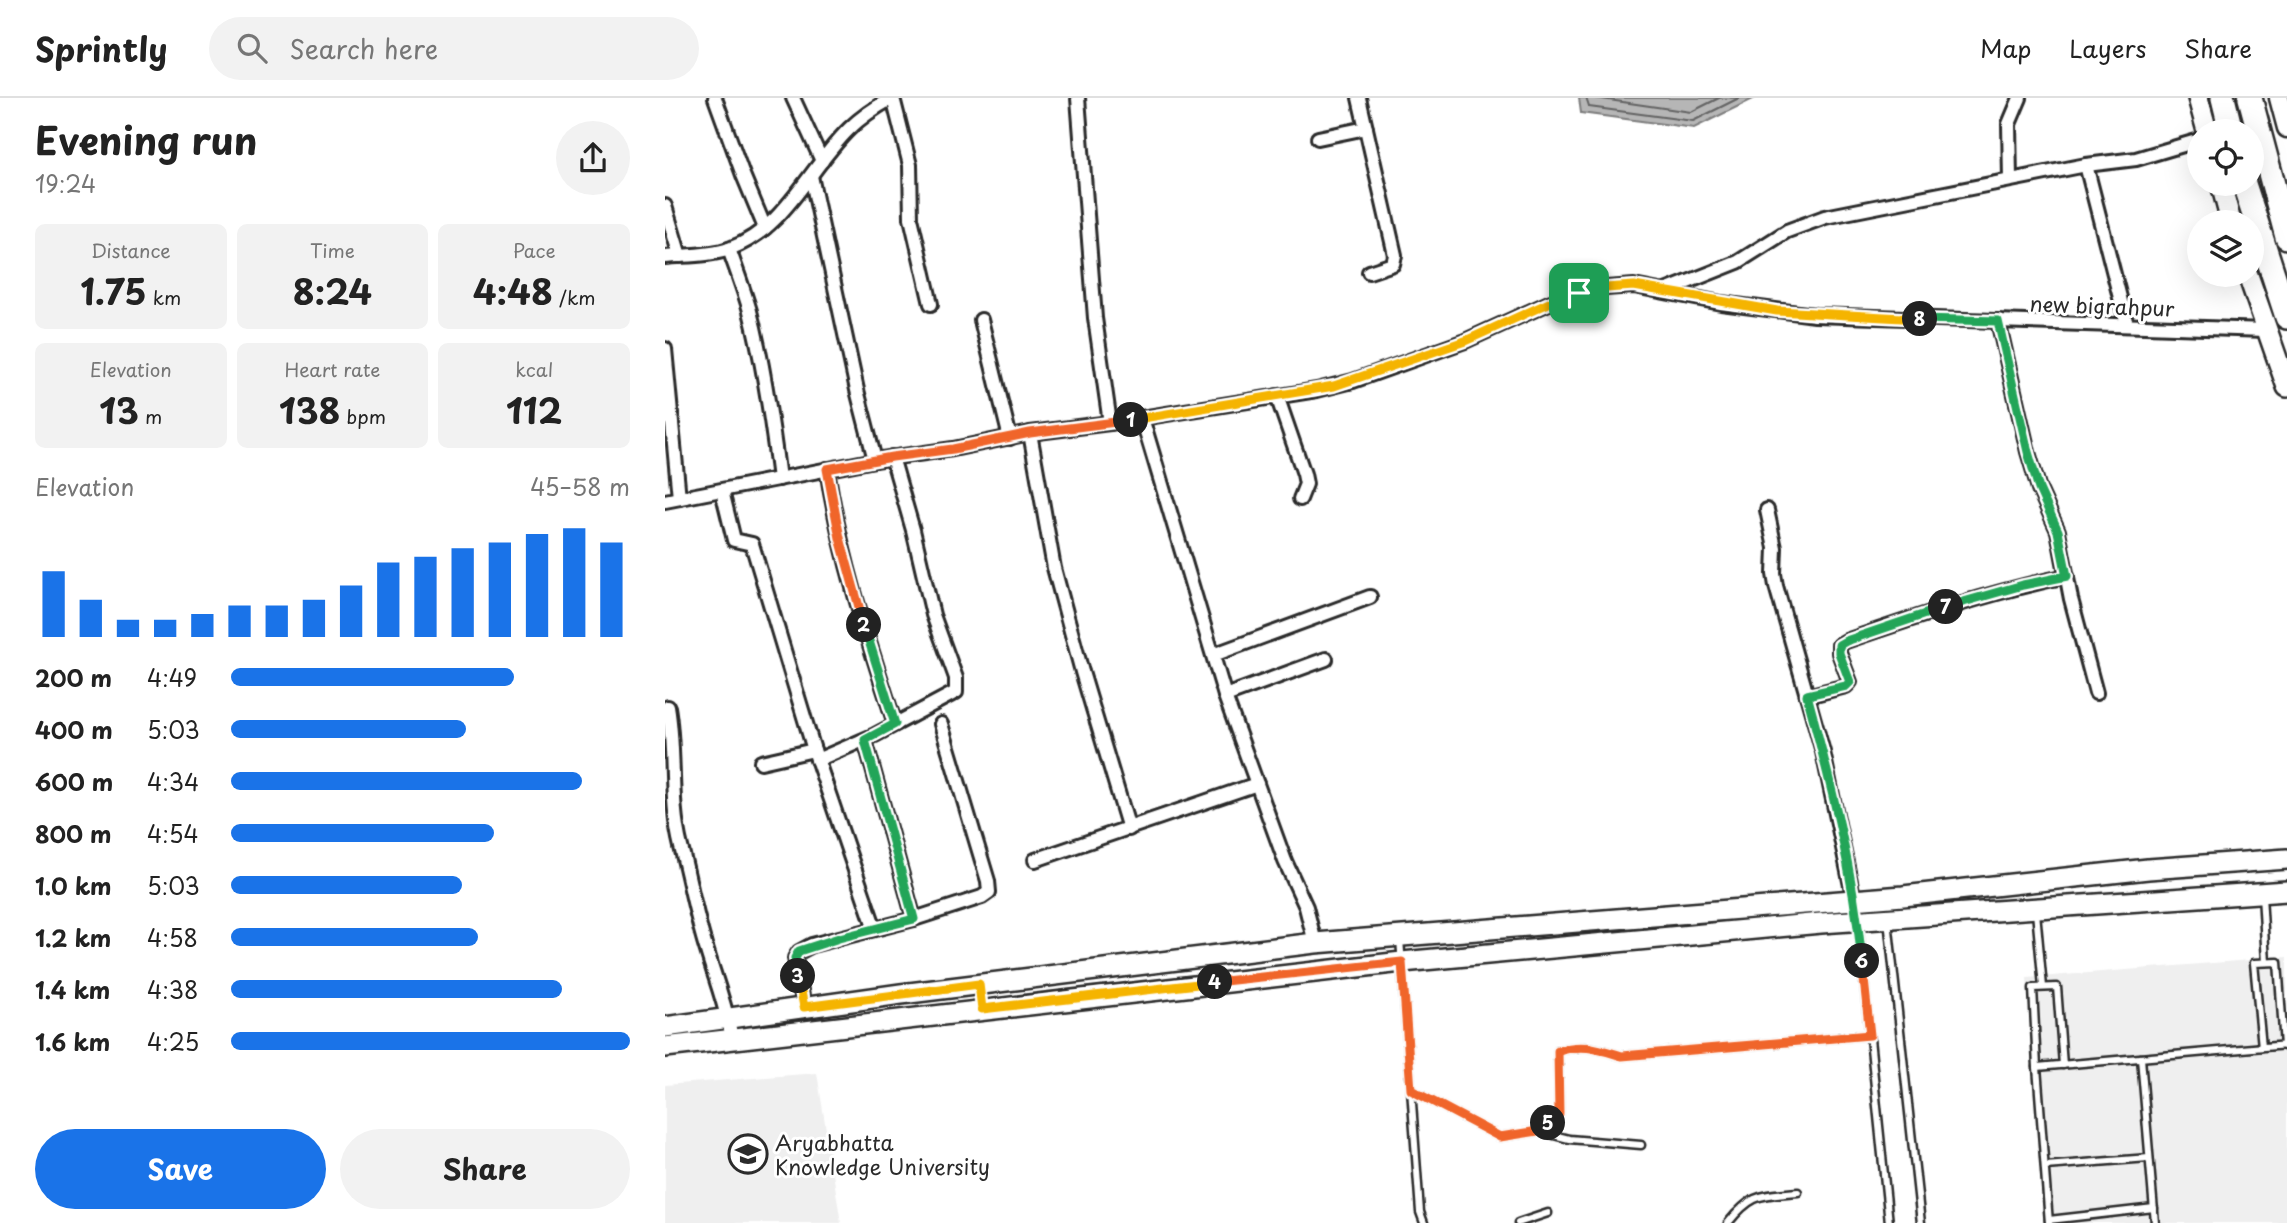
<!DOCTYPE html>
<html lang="en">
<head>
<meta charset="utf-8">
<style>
  body { margin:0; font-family:"Playpen Sans",sans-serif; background:#f2f2f2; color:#222; height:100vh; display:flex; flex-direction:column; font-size:26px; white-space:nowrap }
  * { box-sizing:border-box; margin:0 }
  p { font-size:23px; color:#767676 }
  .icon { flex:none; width:38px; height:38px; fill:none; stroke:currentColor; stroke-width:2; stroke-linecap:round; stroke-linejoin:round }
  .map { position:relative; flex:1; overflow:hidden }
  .drawer { display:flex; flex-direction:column; background:#fff; width:665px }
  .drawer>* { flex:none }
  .buttons { position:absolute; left:1522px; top:21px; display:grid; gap:14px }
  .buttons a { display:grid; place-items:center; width:77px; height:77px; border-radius:50%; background:#fff; box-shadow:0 7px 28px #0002; font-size:35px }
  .pin { position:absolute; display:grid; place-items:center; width:60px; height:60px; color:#fff; margin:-30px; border-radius:14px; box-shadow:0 4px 10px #0006 }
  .km { position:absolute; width:35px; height:35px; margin:-18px; border-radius:50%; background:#222; color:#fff; font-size:19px; line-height:35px; text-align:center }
  .round { display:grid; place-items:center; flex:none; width:74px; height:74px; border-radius:37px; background:#f2f2f2 }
  .summary { display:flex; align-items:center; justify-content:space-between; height:119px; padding:0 35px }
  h1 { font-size:38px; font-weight:700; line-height:52px }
  .metrics { display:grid; grid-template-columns:repeat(3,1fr); gap:10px; height:119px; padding:7px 35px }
  .metrics div { display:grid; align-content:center; border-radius:10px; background:#f2f2f2; text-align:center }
  .metrics b { font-size:35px; font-weight:700 }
  .metrics small { font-size:19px; font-weight:400 }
  .metrics p { font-size:19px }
  .chart { height:196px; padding:14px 35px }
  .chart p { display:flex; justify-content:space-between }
  .chart svg { width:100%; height:126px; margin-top:7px; stroke:#1a73e8; stroke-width:6 }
  .primary-button { display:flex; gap:14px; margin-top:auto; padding:14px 35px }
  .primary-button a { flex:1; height:80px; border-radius:42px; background:#1a73e8; color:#fff; font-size:28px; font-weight:700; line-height:80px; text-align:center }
  .primary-button a+a { background:#f2f2f2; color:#222 }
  ul { padding:0 35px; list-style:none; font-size:23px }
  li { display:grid; grid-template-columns:112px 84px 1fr; align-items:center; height:52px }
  li i { height:18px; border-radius:9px; background:#1a73e8 }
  header { display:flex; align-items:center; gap:42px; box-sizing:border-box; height:98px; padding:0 35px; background:#fff; border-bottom:2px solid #e0e0e0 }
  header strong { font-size:33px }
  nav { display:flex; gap:38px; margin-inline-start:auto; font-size:24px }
  .search { width:490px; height:63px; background:#f2f2f2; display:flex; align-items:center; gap:18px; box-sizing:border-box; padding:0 24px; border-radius:38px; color:#767676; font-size:26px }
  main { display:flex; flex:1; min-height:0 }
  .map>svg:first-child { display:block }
</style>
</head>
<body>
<header>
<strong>Sprintly</strong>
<div class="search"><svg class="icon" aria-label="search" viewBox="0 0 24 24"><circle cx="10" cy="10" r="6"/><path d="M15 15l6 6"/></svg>Search here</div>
<nav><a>Map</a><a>Layers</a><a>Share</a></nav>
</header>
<main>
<section class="drawer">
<div class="summary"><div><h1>Evening run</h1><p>19:24</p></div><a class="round"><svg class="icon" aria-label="share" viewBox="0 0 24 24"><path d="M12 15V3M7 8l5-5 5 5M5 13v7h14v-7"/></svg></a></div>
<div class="metrics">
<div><p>Distance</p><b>1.75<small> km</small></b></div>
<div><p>Time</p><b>8:24</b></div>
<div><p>Pace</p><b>4:48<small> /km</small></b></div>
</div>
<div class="metrics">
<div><p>Elevation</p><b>13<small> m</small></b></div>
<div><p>Heart rate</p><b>138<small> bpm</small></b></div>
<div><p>kcal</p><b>112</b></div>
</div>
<div class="chart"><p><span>Elevation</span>45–58 m</p>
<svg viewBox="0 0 160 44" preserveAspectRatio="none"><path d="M5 44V21M15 44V31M25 44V38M35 44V38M45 44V36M55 44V33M65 44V33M75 44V31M85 44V26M95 44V18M105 44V16M115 44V13M125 44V11M135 44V8M145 44V6M155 44V11"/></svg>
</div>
<ul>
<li><b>200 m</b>4:49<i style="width:71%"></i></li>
<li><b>400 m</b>5:03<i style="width:59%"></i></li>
<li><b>600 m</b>4:34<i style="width:88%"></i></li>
<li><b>800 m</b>4:54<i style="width:66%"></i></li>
<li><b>1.0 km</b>5:03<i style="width:58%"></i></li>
<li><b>1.2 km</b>4:58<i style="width:62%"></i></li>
<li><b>1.4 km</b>4:38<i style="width:83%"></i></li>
<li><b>1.6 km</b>4:25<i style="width:100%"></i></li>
</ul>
<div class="primary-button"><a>Save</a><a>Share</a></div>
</section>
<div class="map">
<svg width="1622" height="1125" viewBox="0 0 1622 1125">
  <rect width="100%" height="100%" fill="#fff"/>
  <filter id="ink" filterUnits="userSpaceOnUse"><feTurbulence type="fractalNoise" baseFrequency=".0143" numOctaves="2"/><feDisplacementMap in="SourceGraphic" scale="14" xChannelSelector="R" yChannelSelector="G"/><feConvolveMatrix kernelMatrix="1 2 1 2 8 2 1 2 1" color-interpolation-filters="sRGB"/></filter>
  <g filter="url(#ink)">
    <g fill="#efefef">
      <polygon points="1622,859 1622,1125 1380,1125 1362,880"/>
      <polygon points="152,975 176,1125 0,1125 0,987"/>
    </g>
    <polygon fill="#b6b6b6" stroke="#7e7e7e" stroke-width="2" points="914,0 1090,0 1029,30 916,15"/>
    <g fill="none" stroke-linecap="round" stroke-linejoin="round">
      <g stroke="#636363" stroke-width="2">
        <polyline points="921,0 924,9 1028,23 1074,0"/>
        <polyline points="930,0 1026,14 1054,0"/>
      </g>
      <g stroke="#2b2b2b" stroke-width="11">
        <g id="lane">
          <polyline points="1597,797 1601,864"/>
          <polyline points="1371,814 1378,889"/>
          <polyline points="1223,822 1256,1125"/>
          <polyline points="1193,824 1224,1125"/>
          <polyline points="735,841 755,1114 759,1125"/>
          <polyline points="1597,949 1589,865 1613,864 1619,948"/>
          <polyline points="1476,960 1490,1125"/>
          <polyline points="1372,969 1622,947"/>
          <polyline points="746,992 835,1039 873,1033 904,1041 976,1047"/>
          <path d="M873,1033L894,1016L893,953C917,945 933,951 957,958L1205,937"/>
          <polyline points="1380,1068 1484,1060"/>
          <polyline points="1384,1122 1489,1110"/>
          <polyline points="853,1125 883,1115"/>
          <path d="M1063,1125C1088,1094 1096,1098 1133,1094"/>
          <polyline points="1384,1125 1372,969 1368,890 1392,889 1398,967"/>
        </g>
      </g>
      <g stroke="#2b2b2b" stroke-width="18">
        <g id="street">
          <polyline points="50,0 78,77 100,130"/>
          <polyline points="128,0 157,63"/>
          <polyline points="228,0 245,67 246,120 266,206"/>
          <polyline points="413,0 430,220 445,325"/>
          <polyline points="694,0 730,157 728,166 704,174"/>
          <polyline points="653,40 701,30"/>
          <polyline points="1421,67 1462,227"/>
          <polyline points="146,78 192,292 210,362"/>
          <polyline points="1345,82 1344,26 1355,0"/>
          <polyline points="0,108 15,158"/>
          <path d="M64,151C71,171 79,192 85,213C99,268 107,324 114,381"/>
          <path d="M0,159C21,157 44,158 64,151C120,131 144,70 184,31C197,18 211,9 227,0"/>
          <polyline points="1000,193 1073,164 1122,133 1160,119 1421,67 1471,61 1535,42"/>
          <polyline points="316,222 345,340"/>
          <polyline points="1333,223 1363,354 1374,391 1393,433 1406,501 1431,595"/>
          <polyline points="0,251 14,400"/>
          <polyline points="612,298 639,376 641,386 635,401"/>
          <polyline points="477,320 560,598 620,763 641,809 650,845"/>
          <polyline points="365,335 389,470 417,574 464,731"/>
          <path d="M162,371C175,458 203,542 230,626"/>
          <polyline points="57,393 69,442 87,446 149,652 210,831"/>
          <polyline points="0,403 210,362 288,351 365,335 445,325 652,292 688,283 800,243 886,204 914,195 941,190 969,188 1056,205 1150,217 1601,232"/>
          <polyline points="1102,412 1110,450 1109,476 1111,488 1158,654 1190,807"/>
          <polyline points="548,557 705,499"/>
          <polyline points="560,598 661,561"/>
          <path d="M1142,598L1181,588L1185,584L1174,555V547L1181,543C1254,518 1326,494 1402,478"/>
          <path d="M3,609C11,656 4,702 16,749C25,783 31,819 42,853C51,883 62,911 67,941"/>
          <polyline points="200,642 249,821"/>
          <polyline points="152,662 210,637 291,594 291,580 268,517 248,432 227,359"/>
          <polyline points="96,664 149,652"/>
          <polyline points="370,762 592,686"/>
          <polyline points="139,909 130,860 134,854 147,847 249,821 317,799 324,794 323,783 276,626"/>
        </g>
      </g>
      <g stroke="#2b2b2b" stroke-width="23">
        <polyline id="secondary" points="1614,0 1622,30"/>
      </g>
      <g stroke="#2b2b2b" stroke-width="24">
        <g id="primary">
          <polyline points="1533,0 1542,33"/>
          <polyline points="1556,86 1566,124"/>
          <polyline points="1583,177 1622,289"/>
          <polyline points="0,929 236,896 650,845 1238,798 1483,771 1622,761"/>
          <polyline points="0,949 737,864 1156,825 1622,793"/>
        </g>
      </g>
      <g stroke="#2b2b2b" stroke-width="28">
        <g id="highway">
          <polyline points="1558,0 1566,33"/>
          <polyline points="1585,0 1622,139"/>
          <polyline points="1579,86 1622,219"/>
        </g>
      </g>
      <use href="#lane" stroke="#fff" stroke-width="6"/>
      <use href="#street" stroke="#fff" stroke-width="12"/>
      <use href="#secondary" stroke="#fff" stroke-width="18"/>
      <use href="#primary" stroke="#fff" stroke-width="19"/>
      <use href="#highway" stroke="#fff" stroke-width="23"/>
    </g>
  </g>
  <g fill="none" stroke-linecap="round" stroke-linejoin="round" filter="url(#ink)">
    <g stroke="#fff" stroke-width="14">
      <polyline id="split-1" points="466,322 669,288 800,243 886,204 914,195"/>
    </g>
    <g stroke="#fff" stroke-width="14">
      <polyline id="split-2" points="199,527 175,440 162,371 227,359 288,351 365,335 466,322"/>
    </g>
    <g stroke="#fff" stroke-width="14">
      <polyline id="split-3" points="133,878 130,860 134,853 174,840 249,821 200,642 230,626 199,527"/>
    </g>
    <g stroke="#fff" stroke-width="14">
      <polyline id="split-4" points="133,878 139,909 314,886 317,911 550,884"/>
    </g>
    <g stroke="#fff" stroke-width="14">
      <polyline id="split-5" points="550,884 737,864 746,992 835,1039 873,1033 883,1025"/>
    </g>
    <g stroke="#fff" stroke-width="14">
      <path id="split-6" d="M883,1025L894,1016L893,953C917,945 933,951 957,958L1205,937L1197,863"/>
    </g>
    <g stroke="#fff" stroke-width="14">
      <path id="split-7" d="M1197,863C1188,773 1166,685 1142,597L1181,588L1185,584L1174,555V547L1181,543L1281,509"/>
    </g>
    <g stroke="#fff" stroke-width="14">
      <polyline id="split-8" points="1255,221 1333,223 1363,354 1374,391 1393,433 1402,478 1358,487 1281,509"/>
    </g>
    <g stroke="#fff" stroke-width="14">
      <polyline id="split-9" points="914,195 941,190 969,188 1112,213 1255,221"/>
    </g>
    <use href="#split-1" stroke="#f5b400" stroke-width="9"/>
    <use href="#split-2" stroke="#f0652b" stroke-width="9"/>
    <use href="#split-3" stroke="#22a559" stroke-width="9"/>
    <use href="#split-4" stroke="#f5b400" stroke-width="9"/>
    <use href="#split-5" stroke="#f0652b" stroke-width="9"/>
    <use href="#split-6" stroke="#f0652b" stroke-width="9"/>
    <use href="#split-7" stroke="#22a559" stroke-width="9"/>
    <use href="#split-8" stroke="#22a559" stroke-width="9"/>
    <use href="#split-9" stroke="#f5b400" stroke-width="9"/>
  </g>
  <defs>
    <g id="university-ring" transform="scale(2.0125)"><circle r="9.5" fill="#fff" stroke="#2b2b2b" stroke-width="1.5"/><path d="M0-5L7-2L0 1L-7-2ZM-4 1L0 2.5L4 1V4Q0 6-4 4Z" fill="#2b2b2b"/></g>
  </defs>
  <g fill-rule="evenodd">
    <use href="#university-ring" x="83" y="1056"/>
  </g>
  <g text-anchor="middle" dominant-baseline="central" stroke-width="6" stroke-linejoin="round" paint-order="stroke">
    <g font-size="21" fill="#2b2b2b" stroke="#fff">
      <text transform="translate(1437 207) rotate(2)">new bigrahpur</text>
    </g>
    <g font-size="21" fill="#2b2b2b" stroke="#fff" text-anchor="start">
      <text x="110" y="1044">Aryabhatta<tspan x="110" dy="24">Knowledge University</tspan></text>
    </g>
  </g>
</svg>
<div class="buttons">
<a><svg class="icon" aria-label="locate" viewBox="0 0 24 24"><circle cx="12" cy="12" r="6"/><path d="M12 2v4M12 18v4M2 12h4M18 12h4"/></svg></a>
<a><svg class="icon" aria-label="layers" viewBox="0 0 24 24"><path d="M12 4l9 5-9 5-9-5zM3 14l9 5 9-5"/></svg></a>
</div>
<div class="pin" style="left:914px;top:195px;background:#1e9e55"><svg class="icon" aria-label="arrive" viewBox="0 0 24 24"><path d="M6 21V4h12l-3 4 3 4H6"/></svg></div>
<b class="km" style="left:466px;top:322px">1</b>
<b class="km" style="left:199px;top:527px">2</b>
<b class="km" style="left:133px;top:878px">3</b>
<b class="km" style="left:550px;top:884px">4</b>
<b class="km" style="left:883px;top:1025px">5</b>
<b class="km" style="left:1197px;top:863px">6</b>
<b class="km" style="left:1281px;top:509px">7</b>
<b class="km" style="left:1255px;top:221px">8</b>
</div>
</main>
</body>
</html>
